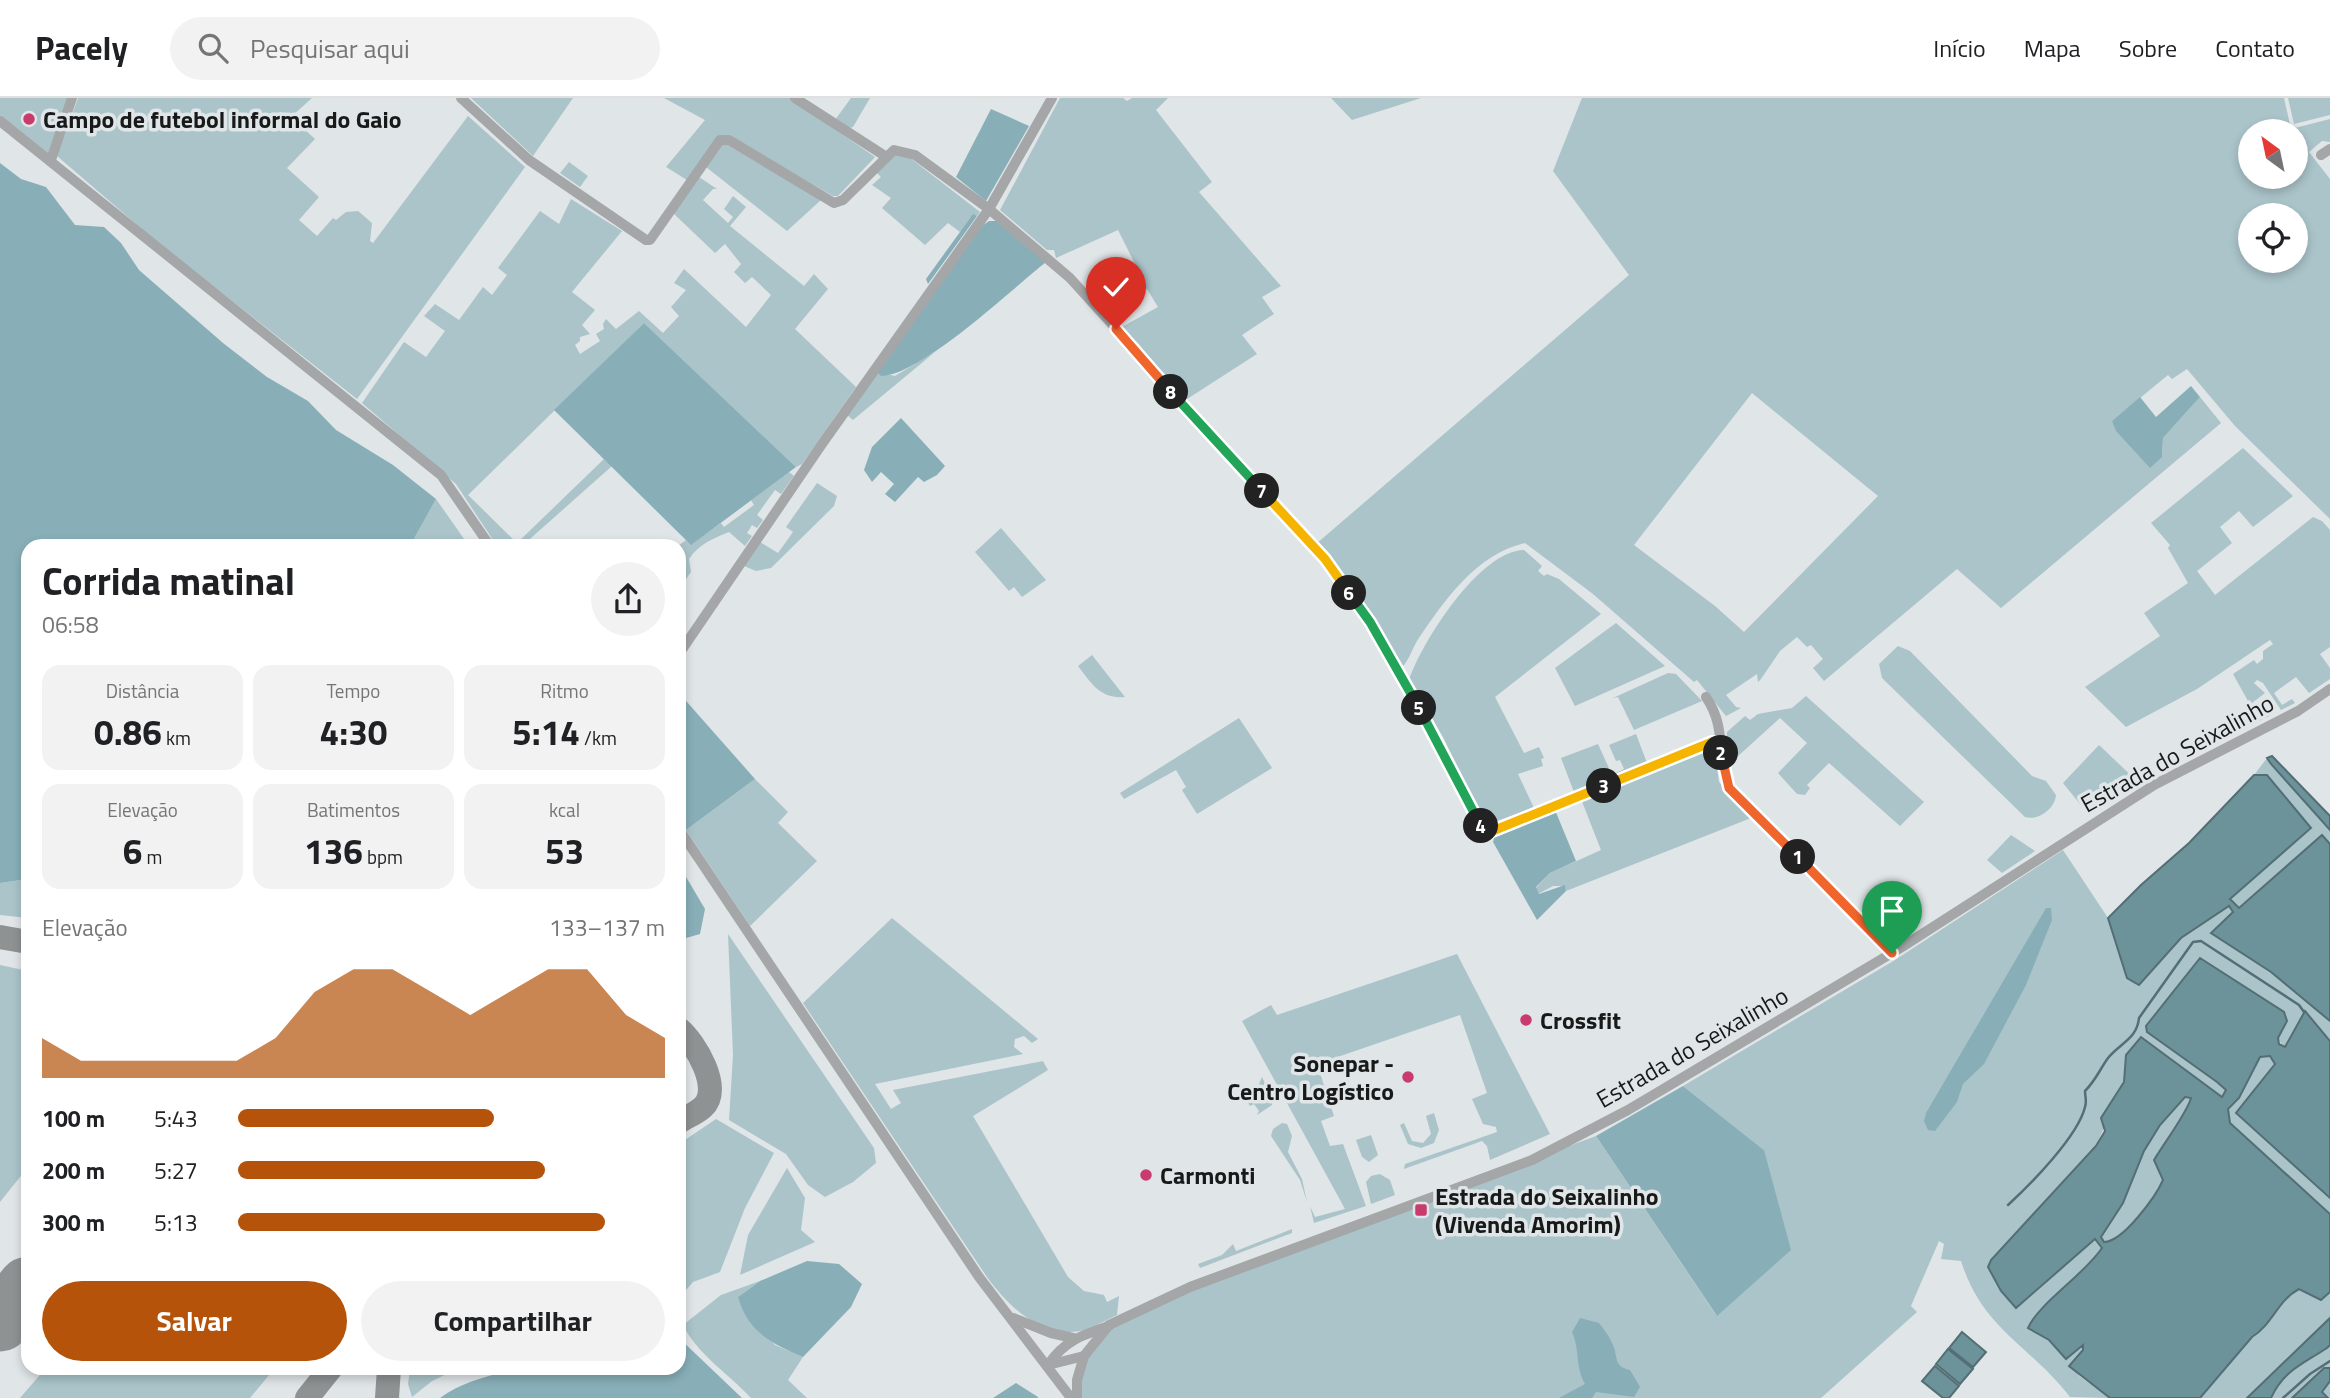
<!DOCTYPE html>
<html lang="pt">
<head>
<meta charset="utf-8">
<style>
  body { margin:0; font-family:"Titillium Web",sans-serif; background:#f2f2f2; color:#202124; height:100vh; display:flex; flex-direction:column; font-size:26px; white-space:nowrap }
  * { box-sizing:border-box; margin:0 }
  p { font-size:23px; color:#757577 }
  .icon { flex:none; width:38px; height:38px; fill:none; stroke:currentColor; stroke-width:2; stroke-linecap:round; stroke-linejoin:round }
  .map { position:relative; flex:1; overflow:hidden }
  .details { position:absolute; left:21px; top:441px; width:665px; height:836px; display:flex; flex-direction:column; background:#fff; border-radius:21px; box-shadow:0 4px 10px #0003 }
  .details>* { flex:none }
  .needle { width:46px; rotate:327deg }
  .tools { position:absolute; left:2238px; top:21px; display:grid; gap:14px }
  .tools a { display:grid; place-items:center; width:70px; height:70px; border-radius:50%; background:#fff; box-shadow:0 4px 10px #0003; font-size:35px }
  .pin { position:absolute; display:grid; place-items:center; width:60px; height:60px; color:#fff; margin:-72px -30px; border-radius:50% 50% 50% 0; rotate:-45deg; box-shadow:0 0 7px #0007 }
  .pin .icon { rotate:45deg }
  .km { position:absolute; width:35px; height:35px; margin:-18px; border-radius:50%; background:#222; color:#fff; font-size:19px; line-height:35px; text-align:center }
  .round { display:grid; place-items:center; flex:none; width:74px; height:74px; border-radius:37px; background:#f2f2f2 }
  .headline { display:flex; align-items:center; justify-content:space-between; height:119px; padding:0 21px }
  h1 { font-size:38px; font-weight:700; line-height:52px }
  .metrics { display:grid; grid-template-columns:repeat(3,1fr); gap:10px; height:119px; padding:7px 21px }
  .metrics div { display:grid; align-content:center; border-radius:18px; background:#f2f2f2; text-align:center }
  .metrics b { font-size:35px; font-weight:700 }
  .metrics small { font-size:19px; font-weight:400 }
  .metrics p { font-size:19px }
  .chart { height:196px; padding:14px 21px }
  .chart p { display:flex; justify-content:space-between }
  .chart svg { width:100%; height:126px; margin-top:7px; fill:#b45309; opacity:.7 }
  .action { display:flex; gap:14px; margin-top:auto; padding:14px 21px }
  .action a { flex:1; height:80px; border-radius:42px; background:#b45309; color:#fff; font-size:28px; font-weight:700; line-height:80px; text-align:center }
  .action a+a { background:#f2f2f2; color:#202124 }
  ul { padding:0 21px; list-style:none; font-size:23px }
  li { display:grid; grid-template-columns:112px 84px 1fr; align-items:center; height:52px }
  li i { height:18px; border-radius:9px; background:#b45309 }
  header { display:flex; align-items:center; gap:42px; box-sizing:border-box; height:98px; padding:0 35px; background:#fff; border-bottom:2px solid #e0e0e0 }
  header strong { font-size:33px }
  nav { display:flex; gap:38px; margin-inline-start:auto; font-size:24px }
  .search { width:490px; height:63px; background:#f2f2f2; display:flex; align-items:center; gap:18px; box-sizing:border-box; padding:0 24px; border-radius:38px; color:#757577; font-size:26px }
  .map>svg:first-child { display:block }
</style>
</head>
<body>
<header>
<strong>Pacely</strong>
<div class="search"><svg class="icon" aria-label="search" viewBox="0 0 24 24"><circle cx="10" cy="10" r="6"/><path d="M15 15l6 6"/></svg>Pesquisar aqui</div>
<nav><a>Início</a><a>Mapa</a><a>Sobre</a><a>Contato</a></nav>
</header>
<div class="map">
<svg width="2330" height="1300" viewBox="0 0 2330 1300">
  <rect width="100%" height="100%" fill="#e0e5e7"/>
  <g fill="#aac4ca" fill-rule="evenodd">
    <polygon points="0,0 68,0 47,59 0,20"/>
    <polygon points="78,0 312,0 291,19 315,41 287,70 319,99 299,122 317,138 333,120 336,122 346,114 358,113 372,125 370,143 373,145 468,18 525,69 357,301 156,143 57,58"/>
    <polygon points="471,0 573,0 533,58"/>
    <polygon points="664,0 790,0 875,59 838,98 833,98 727,38 687,82 666,69 705,22"/>
    <polygon points="851,0 870,0 853,29 847,31 835,22"/>
    <polygon points="1060,0 1123,0 1127,3 1132,0 1168,0 1156,12 1212,84 1199,94 1281,188 1262,199 1274,216 1242,237 1257,256 1184,303 1137,244 1132,244 1120,230 1158,209 1147,191 1106,214 1089,194 1137,170 1118,132 1056,160 1054,152 1047,152 1000,112"/>
    <polygon points="1331,0 1421,0 1352,22"/>
    <path d="M1582,0H2284L2291,31L2330,21V44L2322,43L2309,54L2330,81V421L2235,328L2187,271L2172,281L2168,277L2112,323L2162,359L2163,340L2200,299L2221,325L2001,510L1957,471L1824,583L1813,570L1823,561L1811,547L1807,549L1797,539L1780,553L1761,581L1758,584L1757,576L1726,597L1736,609L1741,610L1726,618L1697,582L1694,584L1593,496L1525,445C1476,456 1443,504 1417,543C1412,551 1408,565 1401,570L1316,446L1629,177L1553,73ZM2250,33H2296V79H2250ZM2250,117H2296V163H2250ZM1752,295L1878,398L1744,534L1715,508L1634,447Z"/>
    <polygon points="2288,0 2330,0 2330,17 2294,26"/>
    <polygon points="723,44 821,102 787,133 706,69"/>
    <polygon points="905,56 980,114 977,118 973,117 960,134 948,125 925,147 882,110 891,100 872,87 881,79 876,74 893,57"/>
    <polygon points="569,64 588,78 580,89 560,75"/>
    <polygon points="699,79 717,91 713,91 703,102 728,125 733,119 724,111 733,98 746,109 730,128 804,188 814,176 828,191 795,231 856,289 802,366 796,369 644,225 468,397 517,445 604,361 612,368 522,448 497,448 456,386 362,305 404,244 426,259 445,233 424,218 435,206 459,222 483,189 492,197 507,177 498,170 540,113 559,126 571,101 622,133 572,194 595,212 582,227 590,236 580,239 580,243 575,247 580,256 600,243 596,236 604,231 603,226 606,221 616,231 639,213 663,235 679,218 671,209 686,192 674,185 684,171 746,229 771,197 752,179 745,185 734,174 741,166 725,146 715,155 673,115"/>
    <polygon points="935,254 853,322 847,317 877,274 895,278"/>
    <polygon points="2243,350 2293,398 2253,429 2239,413 2220,429 2232,445 2197,473 2215,497 2313,419 2322,423 2330,432 2330,549 2320,556 2330,570 2330,581 2309,595 2296,579 2274,595 2282,607 2292,601 2295,605 2281,612 2263,585 2257,582 2254,585 2265,595 2252,605 2260,617 2271,611 2273,616 2259,623 2233,576 2254,562 2257,566 2263,561 2263,553 2273,546 2270,542 2197,591 2126,629 2085,589 2160,538 2144,515 2188,485 2168,450 2170,447 2151,425"/>
    <path d="M789,374L794,378L781,396L775,392L757,417L763,422L757,430L752,427L747,435L752,438L745,448L729,434C712,441 699,446 689,461L691,474L679,491L678,448L686,442L691,446L721,425L724,429L754,407L751,402Z"/>
    <polygon points="817,385 837,398 834,408 771,470 756,473 744,468 760,444 778,455 793,434 786,429"/>
    <polygon points="436,401 469,448 410,448"/>
    <polygon points="1001,430 1046,482 1022,499 1014,489 1009,493 975,454"/>
    <path d="M1524,452L1542,468L1538,473L1544,478L1547,476L1559,481L1601,516L1495,599L1524,655L1539,649L1544,660L1541,661L1543,668L1518,676L1534,710L1488,726L1482,721L1443,639L1409,582C1422,544 1479,453 1524,452Z"/>
    <polygon points="1616,525 1665,568 1575,608 1555,570"/>
    <path d="M1898,548L1910,553L2032,678L2046,683L2056,697C2055,711 2038,723 2025,719L1882,580L1879,566Z"/>
    <path d="M1092,557L1125,599C1100,601 1092,586 1078,568Z"/>
    <polygon points="1668,575 1676,576 1702,603 1634,632 1618,599 1613,600"/>
    <polygon points="1806,598 1924,704 1900,728 1829,665 1807,687 1810,690 1805,697 1797,696 1778,675 1807,645 1780,620 1726,669 1727,634 1745,618 1750,622 1758,616 1792,610"/>
    <polygon points="1239,620 1272,670 1197,716 1182,692 1186,689 1176,672 1124,701 1120,695"/>
    <polygon points="1636,636 1647,665 1574,694 1561,660 1598,646 1612,677 1624,671 1620,662 1616,663 1609,647"/>
    <polygon points="2099,647 2139,685 2088,716 2063,685"/>
    <polygon points="1711,651 1715,656 1719,684 1751,720 1566,793 1565,788 1553,788 1538,796 1536,790 1550,775 1601,752 1581,701"/>
    <polygon points="2267,660 2330,732 2330,746 2321,737 2238,810 2229,801 2311,731 2267,677 2254,677"/>
    <polygon points="755,681 788,714 778,725 817,763 750,828 686,732"/>
    <polygon points="2011,737 2035,753 2002,775 1987,762"/>
    <path d="M2063,752L2108,820L2127,880L2138,887L2181,840L2229,808L2233,813L2211,835L2271,874L2330,923V943L2305,913L2285,949L2199,860L2147,928V934L2217,984L2226,992L2222,999L2201,984L2124,983L2096,1048L2013,1140L2016,1210L2089,1144L2095,1141L2102,1150L2067,1190L2031,1223L2066,1261L2083,1246V1252L2074,1262L2079,1278L2110,1300L2070,1299C2029,1246 1983,1232 1961,1163L1941,1161L1944,1146L1939,1143L1911,1208L1917,1214L1821,1300H1077L1084,1258L1109,1227L1190,1189L1596,1038L1716,1217L1764,1052L1683,988L1895,862Z"/>
    <polygon points="28,781 28,820 0,817 0,785"/>
    <path d="M892,820L1038,941L1032,945L1024,938L1015,941L1014,949L1023,956L875,986L891,1011L901,1005L893,992L1043,963L1048,972L973,1018L1068,1179L1084,1193L1104,1197L1107,1204L1119,1198L1117,1217C1103,1223 1088,1234 1071,1234C1035,1235 1007,1206 987,1179L803,905Z"/>
    <polygon points="728,836 874,1050 876,1065 853,1084 825,1099 808,1087 786,1056 729,1022 733,957"/>
    <polygon points="1457,856 1550,1036 1490,1062 1487,1048 1482,1043 1404,1071 1405,1066 1497,1034 1496,1029 1483,1026 1472,1001 1487,995 1460,917 1317,966 1334,1018 1321,1023 1330,1048 1343,1046 1366,1108 1314,1125 1310,1108 1315,1119 1345,1111 1242,923 1271,907 1277,917"/>
    <polygon points="0,867 28,873 28,1069 0,1104"/>
    <path d="M2270,958L2275,965L2237,1015L2330,1100V1116L2230,1025L2228,1011C2243,996 2249,977 2260,959Z"/>
    <polygon points="1262,979 1272,999 1272,1007 1257,1017 1259,1013 1254,1006 1250,1008 1238,991 1245,987 1248,991 1252,989 1257,996 1262,993 1259,986"/>
    <path d="M2185,999H2191C2186,1018 2165,1043 2154,1062L2163,1082C2152,1107 2131,1127 2110,1145H2104L2101,1139L2123,1105L2144,1053L2160,1027Z"/>
    <polygon points="1434,1015 1439,1032 1434,1045 1421,1050 1408,1046 1400,1027 1404,1025 1412,1043 1423,1045 1431,1036 1426,1018"/>
    <polygon points="716,1021 774,1055 745,1110 720,1174 693,1184 679,1200 679,1046"/>
    <polygon points="1282,1025 1287,1026 1292,1038 1288,1054 1302,1081 1307,1104 1300,1082 1271,1038 1273,1031"/>
    <polygon points="1371,1037 1378,1057 1369,1064 1362,1059 1356,1042"/>
    <polygon points="787,1070 805,1100 801,1132 815,1144 740,1177 748,1137"/>
    <polygon points="1380,1076 1390,1082 1395,1097 1371,1106 1366,1084 1371,1078"/>
    <polygon points="1292,1131 1292,1135 1200,1170 1198,1166 1222,1157 1233,1146 1236,1153"/>
    <path d="M760,1183L738,1199L775,1247L803,1259L788,1282L807,1300H751C729,1276 697,1256 683,1227L721,1197Z"/>
    <path d="M2299,1191L2321,1202L2330,1194V1220L2247,1300H2200L2252,1239C2272,1227 2278,1203 2299,1191Z"/>
    <path d="M2330,1247V1300H2271C2286,1266 2306,1269 2330,1247Z"/>
    <polygon points="45,1271 45,1270 274,1271 250,1300 20,1300"/>
    <polygon points="410,1271 410,1270 457,1271 432,1283 412,1299 408,1286"/>
  </g>
  <g fill="#88afb8">
    <polygon points="991,11 1029,28 986,103 956,79"/>
    <polygon points="0,65 21,81 46,89 75,127 104,129 121,145 139,172 223,245 267,279 308,303 336,332 393,367 436,401 410,448 28,448 28,781 0,785"/>
    <polygon points="973,116 977,118 928,186 926,181"/>
    <path d="M989,123H997L1046,164C1012,191 921,278 881,278L877,274L982,128Z"/>
    <polygon points="644,225 796,369 691,447 554,312"/>
    <polygon points="2191,288 2200,299 2163,340 2162,359 2150,370 2116,333 2112,323 2140,299 2156,319"/>
    <polygon points="901,320 945,368 937,377 924,384 918,379 895,404 885,396 894,386 881,374 872,384 864,372 872,349"/>
    <polygon points="679,595 755,681 686,732 679,722"/>
    <polygon points="1555,712 1576,763 1550,775 1536,789 1539,796 1565,787 1566,793 1537,822 1493,744 1495,738"/>
    <polygon points="679,767 705,811 700,836 679,842"/>
    <polygon points="2046,810 2051,810 2052,822 2026,887 1984,966 1963,986 1957,1004 1935,1033 1928,1032 1924,1023 1926,1015"/>
    <polygon points="1683,988 1764,1052 1791,1152 1717,1218 1596,1038"/>
    <path d="M807,1163L839,1166L862,1186L851,1209L803,1259C771,1245 748,1234 738,1199L760,1183Z"/>
    <path d="M1580,1220L1599,1225C1604,1231 1609,1238 1612,1245C1619,1258 1612,1268 1630,1272L1640,1289L1634,1299L1596,1294L1592,1300H1559L1585,1286C1575,1269 1580,1251 1572,1234Z"/>
    <path d="M679,1240L742,1300H440C499,1257 608,1270 679,1270Z"/>
    <polygon points="1016,1285 1038,1299 1038,1300 993,1300"/>
  </g>
  <g fill="#6c929a" stroke="#536e74" stroke-width="2" fill-rule="evenodd">
    <polygon points="2272,658 2330,718 2330,732 2271,666 2267,660"/>
    <polygon points="2254,677 2267,677 2311,730 2230,801 2239,810 2322,737 2330,746 2330,923 2271,874 2211,835 2233,814 2229,808 2181,840 2139,887 2127,880 2108,820 2141,787 2189,745"/>
    <path d="M2200,860L2284,914L2287,923L2278,940L2279,946L2285,949L2305,913L2330,943V1100L2236,1015L2275,966L2270,958L2260,959L2239,1000L2228,1011L2230,1025L2330,1116V1194L2321,1202L2299,1191C2278,1202 2272,1227 2252,1239L2200,1300H2110L2069,1268L2083,1252V1247L2066,1261L2049,1242L2028,1230C2039,1205 2084,1177 2102,1150L2095,1141L2016,1210L2001,1193L1988,1169L1991,1162L2096,1048L2105,1033L2101,1020L2124,984L2126,957L2141,939L2222,999L2226,992L2217,984L2147,934L2146,928ZM2185,999L2191,1000C2187,1015 2164,1045 2154,1062L2163,1082C2156,1098 2123,1144 2104,1144L2101,1139L2123,1105L2144,1053L2160,1027Z"/>
    <path d="M2330,1220V1247L2327,1250C2303,1266 2284,1272 2271,1300H2247Z"/>
    <polygon points="1962,1234 1986,1254 1973,1269 1949,1250"/>
    <polygon points="1948,1251 1973,1271 1960,1286 1936,1266"/>
    <polygon points="1935,1268 1959,1288 1949,1300 1943,1300 1922,1283"/>
    <polygon points="2324,1270 2330,1270 2330,1283 2322,1294 2328,1300 2292,1300"/>
  </g>
  <g fill="none" stroke-linecap="round" stroke-linejoin="round">
    <g stroke="#536e74" stroke-width="2.5">
      <path d="M2008,1107C2031,1086 2078,1038 2085,1009C2087,1004 2085,998 2085,993C2096,982 2100,971 2108,960C2120,945 2137,941 2139,920L2193,844L2201,843L2299,907L2304,914"/>
      <polyline points="2283,1300 2310,1276 2330,1263"/>
    </g>
    <g stroke="#8e9292" stroke-width="24">
      <polyline points="0,839 28,844"/>
      <path d="M679,931C695,944 723,991 703,1009C697,1015 686,1019 679,1024"/>
      <polyline points="307,1300 331,1270"/>
      <polyline points="387,1300 389,1270"/>
    </g>
    <polyline stroke="#8e9292" stroke-width="61" points="0,1223 28,1189"/>
    <g stroke="#a4a6a7" stroke-width="10">
      <polyline points="461,0 529,62 646,142 650,142 720,42 729,42 834,105 843,102 894,52 915,57 989,111 1070,180 1325,461 1370,524 1437,641 1484,733 1490,734 1704,647 1720,645"/>
      <polyline points="795,0 885,58"/>
      <polyline points="0,23 441,377 490,448"/>
      <polyline points="2321,57 2330,51"/>
      <polyline points="51,62 72,0"/>
      <polyline points="679,556 822,346 989,111 1052,0"/>
      <path d="M1706,599C1728,632 1715,656 1729,690L1892,855"/>
      <polyline points="679,731 979,1179 1071,1300"/>
      <polyline points="1013,1220 1051,1235 1073,1240"/>
      <path d="M1048,1267C1064,1243 1082,1237 1109,1228"/>
      <polyline points="1048,1267 1084,1258"/>
      <polyline points="1077,1300 1077,1282 1084,1258 1109,1227 1190,1189 1532,1062 1628,1012 1902,849 2154,687 2298,613 2330,591"/>
    </g>
  </g>
  <g fill="none" stroke-linecap="round" stroke-linejoin="round">
    <g stroke="#fff" stroke-width="14">
      <polyline id="split-1" points="1798,759 1892,855"/>
    </g>
    <g stroke="#fff" stroke-width="14">
      <polyline id="split-2" points="1721,655 1729,690 1798,759"/>
    </g>
    <g stroke="#fff" stroke-width="14">
      <polyline id="split-3" points="1604,688 1712,644 1720,645 1721,655"/>
    </g>
    <g stroke="#fff" stroke-width="14">
      <polyline id="split-4" points="1481,728 1484,733 1490,734 1604,688"/>
    </g>
    <g stroke="#fff" stroke-width="14">
      <polyline id="split-5" points="1419,610 1481,728"/>
    </g>
    <g stroke="#fff" stroke-width="14">
      <polyline id="split-6" points="1349,495 1370,524 1419,610"/>
    </g>
    <g stroke="#fff" stroke-width="14">
      <polyline id="split-7" points="1262,393 1325,461 1349,495"/>
    </g>
    <g stroke="#fff" stroke-width="14">
      <polyline id="split-8" points="1171,294 1262,393"/>
    </g>
    <g stroke="#fff" stroke-width="14">
      <polyline id="split-9" points="1116,231 1171,294"/>
    </g>
    <use href="#split-1" stroke="#f0652b" stroke-width="9"/>
    <use href="#split-2" stroke="#f0652b" stroke-width="9"/>
    <use href="#split-3" stroke="#f5b400" stroke-width="9"/>
    <use href="#split-4" stroke="#f5b400" stroke-width="9"/>
    <use href="#split-5" stroke="#22a559" stroke-width="9"/>
    <use href="#split-6" stroke="#22a559" stroke-width="9"/>
    <use href="#split-7" stroke="#f5b400" stroke-width="9"/>
    <use href="#split-8" stroke="#22a559" stroke-width="9"/>
    <use href="#split-9" stroke="#f0652b" stroke-width="9"/>
  </g>
  <g fill="#c83b6c" stroke="#e0e5e7" stroke-width="2.5">
    <circle cx="29" cy="21" r="7"/>
    <circle cx="1526" cy="922" r="7"/>
    <circle cx="1408" cy="979" r="7"/>
    <circle cx="1146" cy="1077" r="7"/>
    <rect x="1414" y="1105" width="14" height="14" rx="3.5"/>
  </g>
  <g text-anchor="middle" dominant-baseline="central" stroke-width="7" stroke-linejoin="round" paint-order="stroke">
    <g font-size="24" font-weight="bold" fill="#181a1a" stroke="#e0e5e7" text-anchor="start">
      <text x="43" y="21">Campo de futebol informal do Gaio</text>
      <text x="1540" y="922">Crossfit</text>
      <text x="1394" y="965" text-anchor="end">Sonepar -<tspan x="1394" dy="28">Centro Logístico</tspan></text>
      <text x="1160" y="1077">Carmonti</text>
      <text x="1435" y="1098">Estrada do Seixalinho<tspan x="1435" dy="28">(Vivenda Amorim)</tspan></text>
    </g>
    <g font-size="24" fill="#181a1a" stroke="#e0e5e7">
      <text transform="translate(2177 655) rotate(-29)">Estrada do Seixalinho</text>
      <text transform="translate(1692 949) rotate(-30)">Estrada do Seixalinho</text>
    </g>
  </g>
</svg>
<div class="tools">
<a><svg class="needle" viewBox="-14 -14 28 28"><path d="M0-13l5 13h-10z" fill="#e53935"/><path d="M0 13l5-13h-10z" fill="#757577"/></svg></a>
<a><svg class="icon" aria-label="locate" viewBox="0 0 24 24"><circle cx="12" cy="12" r="6"/><path d="M12 2v4M12 18v4M2 12h4M18 12h4"/></svg></a>
</div>
<div class="pin" style="left:1892px;top:855px;background:#1e9e55"><svg class="icon" aria-label="arrive" viewBox="0 0 24 24"><path d="M6 21V4h12l-3 4 3 4H6"/></svg></div>
<div class="pin" style="left:1116px;top:231px;background:#d93025"><svg class="icon" aria-label="check" viewBox="0 0 24 24"><path d="M5 12l5 5 9-10"/></svg></div>
<b class="km" style="left:1798px;top:759px">1</b>
<b class="km" style="left:1721px;top:655px">2</b>
<b class="km" style="left:1604px;top:688px">3</b>
<b class="km" style="left:1481px;top:728px">4</b>
<b class="km" style="left:1419px;top:610px">5</b>
<b class="km" style="left:1349px;top:495px">6</b>
<b class="km" style="left:1262px;top:393px">7</b>
<b class="km" style="left:1171px;top:294px">8</b>
<section class="details">
<div class="headline"><div><h1>Corrida matinal</h1><p>06:58</p></div><a class="round"><svg class="icon" aria-label="share" viewBox="0 0 24 24"><path d="M12 15V3M7 8l5-5 5 5M5 13v7h14v-7"/></svg></a></div>
<div class="metrics">
<div><p>Distância</p><b>0.86<small> km</small></b></div>
<div><p>Tempo</p><b>4:30</b></div>
<div><p>Ritmo</p><b>5:14<small> /km</small></b></div>
</div>
<div class="metrics">
<div><p>Elevação</p><b>6<small> m</small></b></div>
<div><p>Batimentos</p><b>136<small> bpm</small></b></div>
<div><p>kcal</p><b>53</b></div>
</div>
<div class="chart"><p><span>Elevação</span>133–137 m</p>
<svg viewBox="0 0 160 44" preserveAspectRatio="none"><path d="M0 44V30L10 38L20 38L30 38L40 38L50 38L60 30L70 14L80 6L90 6L100 14L110 22L120 14L130 6L140 6L150 22L160 30V44z"/></svg>
</div>
<ul>
<li><b>100 m</b>5:43<i style="width:60%"></i></li>
<li><b>200 m</b>5:27<i style="width:72%"></i></li>
<li><b>300 m</b>5:13<i style="width:86%"></i></li>
</ul>
<div class="action"><a>Salvar</a><a>Compartilhar</a></div>
</section>
</div>
</body>
</html>
